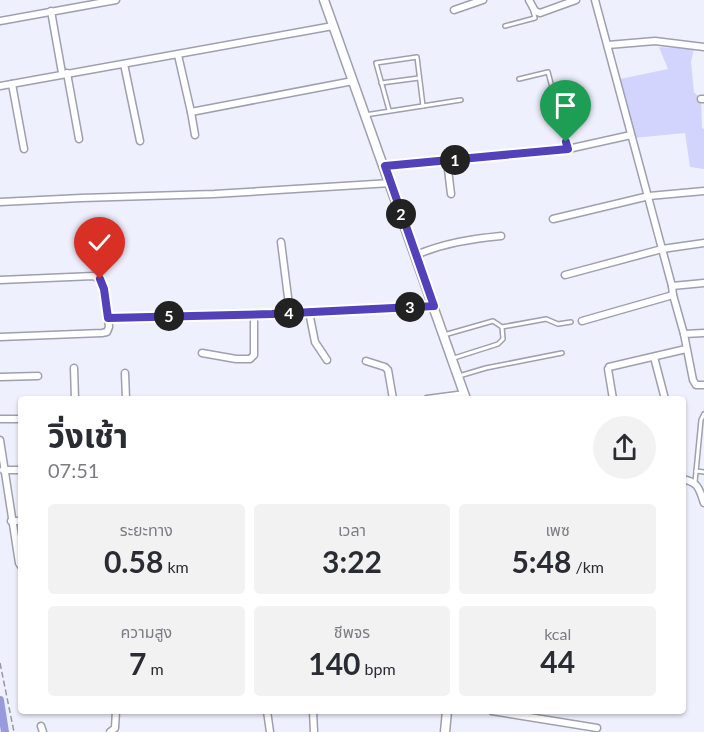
<!DOCTYPE html>
<html lang="th">
<head>
<meta charset="utf-8">
<style>
  body { margin:0; font-family:Lato,"Noto Sans Thai",sans-serif; background:#f2f2f3; color:#2b2b33; height:100vh; display:flex; flex-direction:column; font-size:22px; white-space:nowrap }
  * { box-sizing:border-box; margin:0 }
  p { font-size:20px; color:#7c7c81 }
  .icon { flex:none; width:33px; height:33px; fill:none; stroke:currentColor; stroke-width:2; stroke-linecap:round; stroke-linejoin:round }
  .map { position:relative; flex:1; overflow:hidden }
  .panel { position:absolute; left:18px; top:396px; width:668px; height:318px; display:flex; flex-direction:column; background:#fff; border-radius:6px; box-shadow:0 2px 4px #0004 }
  .panel>* { flex:none }
  .pin { position:absolute; display:grid; place-items:center; width:51px; height:51px; color:#fff; margin:-62px -26px; border-radius:50% 50% 50% 0; rotate:-45deg; box-shadow:0 0 6px #0007 }
  .pin .icon { rotate:45deg }
  .km { position:absolute; width:30px; height:30px; margin:-15px; border-radius:50%; background:#222; color:#fff; font-size:16px; line-height:30px; text-align:center }
  .round { display:grid; place-items:center; flex:none; width:63px; height:63px; border-radius:32px; background:#f2f2f3 }
  .overview { display:flex; align-items:center; justify-content:space-between; height:102px; padding:0 30px }
  h1 { font-size:33px; font-weight:700; line-height:45px }
  .figures { display:grid; grid-template-columns:repeat(3,1fr); gap:9px; height:102px; padding:6px 30px }
  .figures div { display:grid; align-content:center; border-radius:6px; background:#f2f2f3; text-align:center }
  .figures b { font-size:30px; font-weight:700 }
  .figures small { font-size:16px; font-weight:400 }
  .figures p { font-size:16px }
  .map>svg:first-child { display:block }
</style>
</head>
<body>
<div class="map">
<svg width="704" height="732" viewBox="0 0 704 732">
  <rect width="100%" height="100%" fill="#eff0fd"/>
  <polygon fill="#d2d4fd" points="659,47 694,49 691,62 694,92 701,99 702,128 704,129 704,169 690,167 685,133 634,138 620,79 668,69"/>
  <g fill="none" stroke-linecap="round" stroke-linejoin="round">
    <polyline stroke="#999adb" stroke-width="8" points="0,700 5,732"/>
    <g stroke="#9e9faf" stroke-width="6">
      <g id="service">
        <polyline points="505,26 535,18 533,11"/>
        <polyline points="519,79 548,72 568,149"/>
        <polyline points="381,83 419,78"/>
        <polyline points="389,110 376,63 417,57 423,106"/>
        <polyline points="365,115 461,100"/>
        <polyline points="502,327 546,319 558,324 571,322"/>
        <polyline points="444,335 493,321 502,327 503,339 498,344 454,358"/>
        <polyline points="459,376 486,368 562,353"/>
        <polyline points="696,471 704,472"/>
        <polyline points="695,482 701,420 704,414"/>
      </g>
    </g>
    <g stroke="#9e9faf" stroke-width="9">
      <g id="minor">
        <polyline points="529,0 535,11 540,13 576,0"/>
        <polyline points="595,0 672,286 673,295 684,334 693,380 696,385 704,385"/>
        <polyline points="454,10 483,0"/>
        <polyline points="51,11 62,73"/>
        <polyline points="0,21 116,0"/>
        <polyline points="608,45 655,41 704,47"/>
        <polyline points="178,55 191,112 353,81"/>
        <polyline points="124,64 140,141"/>
        <polyline points="67,73 79,139"/>
        <polyline points="12,84 24,149"/>
        <polyline points="0,86 333,26"/>
        <polyline points="701,99 704,99"/>
        <polyline points="191,112 195,135"/>
        <polyline points="447,161 451,194"/>
        <polyline points="385,166 568,149 631,135"/>
        <polyline points="0,202 81,198 214,194 391,183"/>
        <polyline points="553,219 649,196 704,191"/>
        <polyline points="281,242 290,313"/>
        <path d="M416,255C444,243 471,239 501,236"/>
        <polyline points="565,275 662,249 704,243"/>
        <path d="M0,280L94,276C109,284 107,312 109,327L107,332L102,333L0,337"/>
        <polyline points="672,286 704,283"/>
        <polyline points="309,312 315,342 327,360"/>
        <polyline points="108,318 272,314 434,306"/>
        <polyline points="582,321 673,295"/>
        <polyline points="684,334 704,333"/>
        <polyline points="202,353 236,359 250,359 254,355 254,314"/>
        <polyline points="654,357 665,399"/>
        <polyline points="366,361 385,367 388,370 393,399"/>
        <polyline points="74,368 75,399"/>
        <polyline points="125,373 126,399"/>
        <polyline points="0,377 38,376"/>
        <polyline points="427,399 465,394"/>
        <polyline points="613,399 608,369 609,367 686,349"/>
        <polyline points="0,419 21,419"/>
        <polyline points="0,440 19,563 21,566"/>
        <polyline points="3,470 21,470"/>
        <path d="M682,479C699,482 699,489 704,503"/>
        <polyline points="11,521 21,521"/>
        <polyline points="267,711 270,732"/>
        <polyline points="313,711 314,732"/>
        <polyline points="492,711 597,728"/>
        <polyline points="41,726 43,732"/>
        <polyline points="110,732 115,728 116,711"/>
      </g>
    </g>
    <g stroke="#9e9faf" stroke-width="11">
      <g id="tertiary">
        <polyline points="324,0 466,399"/>
        <polyline points="445,732 447,711"/>
      </g>
    </g>
    <polyline stroke="#9798a2" stroke-width="1.5" stroke-dasharray="6 3" stroke-linecap="butt" points="0,663 14,732"/>
    <use href="#service" stroke="#fff" stroke-width="3"/>
    <use href="#minor" stroke="#fff" stroke-width="6"/>
    <use href="#tertiary" stroke="#fff" stroke-width="8"/>
  </g>
  <g fill="none" stroke-linecap="round" stroke-linejoin="round">
    <g stroke="#fff" stroke-width="12">
      <polyline id="route" points="100,279 104,289 108,318 272,314 434,306 385,166 568,149 566,142"/>
    </g>
    <use href="#route" stroke="#5241b9" stroke-width="8"/>
  </g>
</svg>
<div class="pin" style="left:566px;top:142px;background:#1e9e55"><svg class="icon" aria-label="arrive" viewBox="0 0 24 24"><path d="M6 21V4h12l-3 4 3 4H6"/></svg></div>
<div class="pin" style="left:100px;top:279px;background:#d93025"><svg class="icon" aria-label="check" viewBox="0 0 24 24"><path d="M5 12l5 5 9-10"/></svg></div>
<b class="km" style="left:455px;top:160px">1</b>
<b class="km" style="left:401px;top:214px">2</b>
<b class="km" style="left:410px;top:307px">3</b>
<b class="km" style="left:289px;top:313px">4</b>
<b class="km" style="left:169px;top:316px">5</b>
<section class="panel">
<div class="overview"><div><h1>วิ่งเช้า</h1><p>07:51</p></div><a class="round"><svg class="icon" aria-label="share" viewBox="0 0 24 24"><path d="M12 15V3M7 8l5-5 5 5M5 13v7h14v-7"/></svg></a></div>
<div class="figures">
<div><p>ระยะทาง</p><b>0.58<small> km</small></b></div>
<div><p>เวลา</p><b>3:22</b></div>
<div><p>เพซ</p><b>5:48<small> /km</small></b></div>
</div>
<div class="figures">
<div><p>ความสูง</p><b>7<small> m</small></b></div>
<div><p>ชีพจร</p><b>140<small> bpm</small></b></div>
<div><p>kcal</p><b>44</b></div>
</div>
</section>
</div>
</body>
</html>
